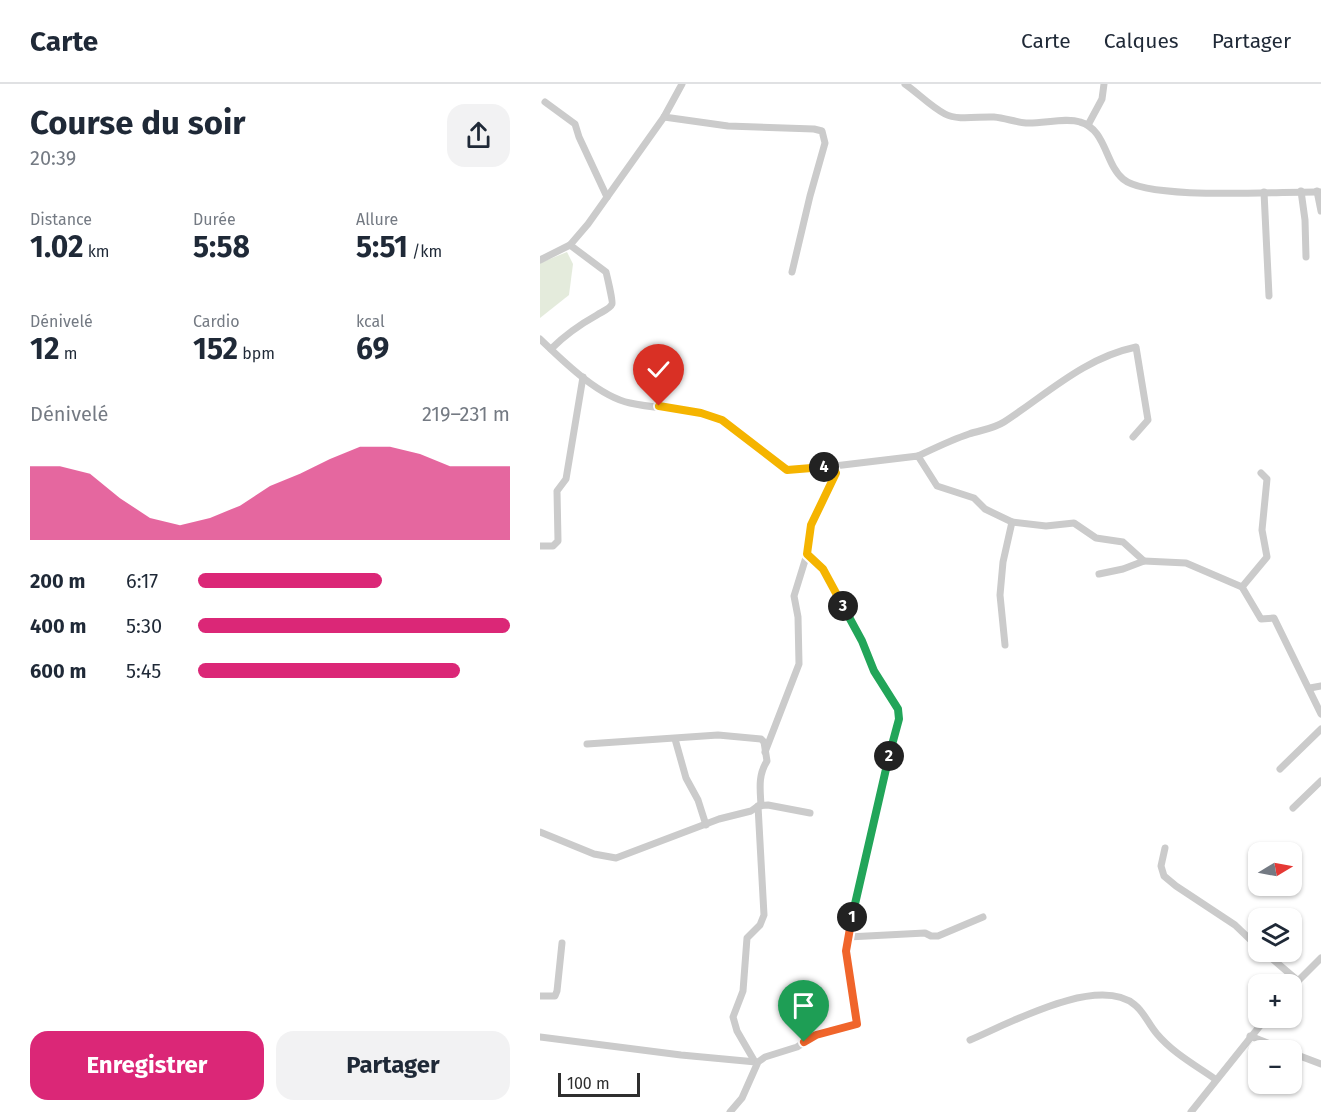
<!DOCTYPE html>
<html lang="fr">
<head>
<meta charset="utf-8">
<style>
  body { margin:0; font-family:"Fira Sans",sans-serif; background:#f2f2f3; color:#1f2937; height:100vh; display:flex; flex-direction:column; font-size:22px; white-space:nowrap }
  * { box-sizing:border-box; margin:0 }
  p { font-size:20px; color:#747a83 }
  .icon { flex:none; width:33px; height:33px; fill:none; stroke:currentColor; stroke-width:2; stroke-linecap:round; stroke-linejoin:round }
  .map { position:relative; flex:1; overflow:hidden }
  .panel { display:flex; flex-direction:column; background:#fff; width:540px }
  .panel>* { flex:none }
  .needle { width:39px; rotate:80deg }
  .buttons { position:absolute; left:708px; top:758px; display:grid; gap:12px }
  .buttons a { display:grid; place-items:center; width:54px; height:54px; border-radius:12px; background:#fff; box-shadow:0 2px 4px #0004; font-size:30px }
  .scale { position:absolute; left:18px; bottom:15px; width:82px; box-sizing:border-box; padding-left:6px; border:3px solid #2e2e2e; border-top:0; font-size:16px; line-height:21px; white-space:nowrap; color:#2e2e2e; -webkit-text-stroke:4px #fff; paint-order:stroke }
  .pin { position:absolute; display:grid; place-items:center; width:51px; height:51px; color:#fff; margin:-62px -26px; border-radius:50% 50% 50% 0; rotate:-45deg; box-shadow:0 0 6px #0007 }
  .pin .icon { rotate:45deg }
  .km { position:absolute; width:30px; height:30px; margin:-15px; border-radius:50%; background:#222; color:#fff; font-size:16px; line-height:30px; text-align:center }
  .round { display:grid; place-items:center; flex:none; width:63px; height:63px; border-radius:18px; background:#f2f2f3 }
  .summary { display:flex; align-items:center; justify-content:space-between; height:102px; padding:0 30px }
  h1 { font-size:33px; font-weight:700; line-height:45px }
  .stats { display:grid; grid-template-columns:repeat(3,1fr); gap:9px; height:102px; padding:6px 30px }
  .stats div { display:grid; align-content:center }
  .stats b { font-size:30px; font-weight:700 }
  .stats small { font-size:16px; font-weight:400 }
  .stats p { font-size:16px }
  .chart { height:168px; padding:12px 30px }
  .chart p { display:flex; justify-content:space-between }
  .chart svg { width:100%; height:108px; margin-top:6px; fill:#db2777; opacity:.7 }
  .action { display:flex; gap:12px; margin-top:auto; padding:12px 30px }
  .action a { flex:1; height:69px; border-radius:18px; background:#db2777; color:#fff; font-size:24px; font-weight:700; line-height:69px; text-align:center }
  .action a+a { background:#f2f2f3; color:#1f2937 }
  ul { padding:0 30px; list-style:none; font-size:20px }
  li { display:grid; grid-template-columns:96px 72px 1fr; align-items:center; height:45px }
  li i { height:15px; border-radius:8px; background:#db2777 }
  header { display:flex; align-items:center; gap:36px; box-sizing:border-box; height:84px; padding:0 30px; background:#fff; border-bottom:2px solid #e0e1e3 }
  header strong { font-size:28px }
  nav { display:flex; gap:33px; margin-inline-start:auto; font-size:21px }
  main { display:flex; flex:1; min-height:0 }
  .map>svg:first-child { display:block }
</style>
</head>
<body>
<header>
<strong>Carte</strong>
<nav><a>Carte</a><a>Calques</a><a>Partager</a></nav>
</header>
<main>
<section class="panel">
<div class="summary"><div><h1>Course du soir</h1><p>20:39</p></div><a class="round"><svg class="icon" aria-label="share" viewBox="0 0 24 24"><path d="M12 15V3M7 8l5-5 5 5M5 13v7h14v-7"/></svg></a></div>
<div class="stats">
<div><p>Distance</p><b>1.02<small> km</small></b></div>
<div><p>Durée</p><b>5:58</b></div>
<div><p>Allure</p><b>5:51<small> /km</small></b></div>
</div>
<div class="stats">
<div><p>Dénivelé</p><b>12<small> m</small></b></div>
<div><p>Cardio</p><b>152<small> bpm</small></b></div>
<div><p>kcal</p><b>69</b></div>
</div>
<div class="chart"><p><span>Dénivelé</span>219–231 m</p>
<svg viewBox="0 0 160 44" preserveAspectRatio="none"><path d="M0 44V14L10 14L20 17L30 27L40 35L50 38L60 35L70 30L80 22L90 17L100 11L110 6L120 6L130 9L140 14L150 14L160 14V44z"/></svg>
</div>
<ul>
<li><b>200 m</b>6:17<i style="width:59%"></i></li>
<li><b>400 m</b>5:30<i style="width:100%"></i></li>
<li><b>600 m</b>5:45<i style="width:84%"></i></li>
</ul>
<div class="action"><a>Enregistrer</a><a>Partager</a></div>
</section>
<div class="map">
<svg width="781" height="1028" viewBox="0 0 781 1028">
  <rect width="100%" height="100%" fill="#fff"/>
  <polygon fill="#e4ebdc" points="27,168 33,180 29,211 0,234 0,179"/>
  <g fill="none" stroke-linecap="round" stroke-linejoin="round">
    <g stroke="#cbcbcb" stroke-width="7">
      <path d="M365,0C378,9 390,22 405,30C418,37 440,32 454,33C465,34 475,38 486,39C502,40 526,33 540,38C566,45 565,80 583,95C609,117 743,107 781,108"/>
      <polyline points="5,18 35,40 39,53 67,113"/>
      <polyline points="124,33 188,42 274,45 282,47 285,59 270,112 252,188"/>
      <polyline points="548,41 562,15 564,0"/>
      <polyline points="761,107 765,136 766,173"/>
      <polyline points="777,107 781,127"/>
      <polyline points="724,108 729,212"/>
      <polyline points="0,176 30,161 48,140 124,33 142,0"/>
      <path d="M0,255C23,277 58,312 90,319C120,326 152,323 181,336C206,347 223,373 247,386L286,383L378,372L397,402L434,414L445,425L472,438L506,442L534,439L556,454L583,458L604,477L583,485L559,490"/>
      <path d="M11,265C25,251 39,241 57,231C61,228 70,225 72,220C73,218 67,192 66,188L30,161"/>
      <path d="M378,372C395,364 411,356 429,350C441,346 453,345 464,338C507,310 544,274 596,263L608,336L593,353"/>
      <polyline points="0,462 13,462 18,457 17,407 26,395 43,293"/>
      <polyline points="604,477 646,479 702,503 721,535 734,534 781,630"/>
      <polyline points="702,503 727,473 722,446 727,395 721,389"/>
      <polyline points="465,561 460,511 463,478 472,438"/>
      <polyline points="770,604 781,602"/>
      <polyline points="135,655 146,694 158,716 166,741"/>
      <path d="M47,660L178,651L221,655L224,658L227,677C218,691 220,705 221,721"/>
      <polyline points="225,668 259,580 258,533 254,512 267,470 271,441 296,389 293,384 288,383"/>
      <polyline points="740,685 781,645"/>
      <polyline points="753,724 781,697"/>
      <polyline points="0,748 54,770 76,774 179,735 211,727 218,722 228,721 270,729"/>
      <polyline points="625,764 621,782 624,792 636,802 695,841 718,863"/>
      <polyline points="308,853 385,849 391,852 398,852 443,833"/>
      <polyline points="723,867 757,896"/>
      <polyline points="752,903 781,874"/>
      <polyline points="0,912 15,912 17,907 22,859"/>
      <polyline points="710,952 745,966"/>
      <polyline points="0,953 141,971 216,978"/>
      <path d="M430,956C468,940 558,890 595,921C604,928 609,941 617,950C633,969 655,981 675,995"/>
      <polyline points="752,969 781,980"/>
      <polyline points="215,978 197,947 193,933 203,907 207,854 220,841 224,831 218,722"/>
      <path d="M190,1028L202,1014L218,978L225,973L257,963L276,951L316,942L317,939L306,860L359,630C356,613 341,601 334,586C319,555 295,489 267,470"/>
      <polyline points="651,1028 727,933"/>
    </g>
  </g>
  <g fill="none" stroke-linecap="round" stroke-linejoin="round">
    <g stroke="#fff" stroke-width="12">
      <polyline id="split-1" points="264,958 276,951 317,940 306,867 312,833"/>
    </g>
    <g stroke="#fff" stroke-width="12">
      <polyline id="split-2" points="312,833 349,672"/>
    </g>
    <g stroke="#fff" stroke-width="12">
      <polyline id="split-3" points="303,522 322,557 334,587 358,625 359,635 349,672"/>
    </g>
    <g stroke="#fff" stroke-width="12">
      <polyline id="split-4" points="284,383 293,384 296,389 271,441 267,470 283,485 303,522"/>
    </g>
    <g stroke="#fff" stroke-width="12">
      <polyline id="split-5" points="119,322 161,329 182,336 247,386 284,383"/>
    </g>
    <use href="#split-1" stroke="#f0652b" stroke-width="8"/>
    <use href="#split-2" stroke="#22a559" stroke-width="8"/>
    <use href="#split-3" stroke="#22a559" stroke-width="8"/>
    <use href="#split-4" stroke="#f5b400" stroke-width="8"/>
    <use href="#split-5" stroke="#f5b400" stroke-width="8"/>
  </g>
</svg>
<div class="buttons">
<a><svg class="needle" viewBox="-14 -14 28 28"><path d="M0-13l5 13h-10z" fill="#e53935"/><path d="M0 13l5-13h-10z" fill="#747a83"/></svg></a>
<a><svg class="icon" aria-label="layers" viewBox="0 0 24 24"><path d="M12 4l9 5-9 5-9-5zM3 14l9 5 9-5"/></svg></a>
<a>+</a>
<a>−</a>
</div>
<div class="scale">100 m</div>
<div class="pin" style="left:264px;top:958px;background:#1e9e55"><svg class="icon" aria-label="arrive" viewBox="0 0 24 24"><path d="M6 21V4h12l-3 4 3 4H6"/></svg></div>
<div class="pin" style="left:119px;top:322px;background:#d93025"><svg class="icon" aria-label="check" viewBox="0 0 24 24"><path d="M5 12l5 5 9-10"/></svg></div>
<b class="km" style="left:312px;top:833px">1</b>
<b class="km" style="left:349px;top:672px">2</b>
<b class="km" style="left:303px;top:522px">3</b>
<b class="km" style="left:284px;top:383px">4</b>
</div>
</main>
</body>
</html>
